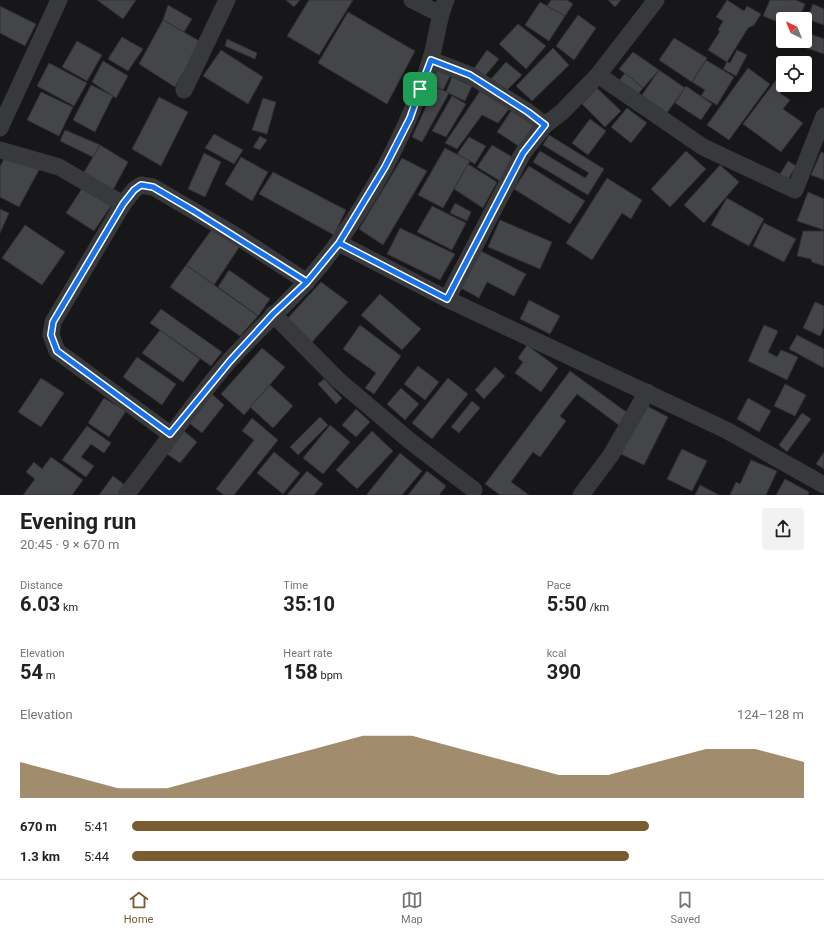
<!DOCTYPE html>
<html lang="en">
<head>
<meta charset="utf-8">
<style>
  body { margin:0; font-family:Roboto,sans-serif; background:#f2f2f2; color:#222; height:100vh; display:flex; flex-direction:column; font-size:15px; white-space:nowrap }
  * { box-sizing:border-box; margin:0 }
  p { font-size:13px; color:#767676 }
  .icon { flex:none; width:22px; height:22px; fill:none; stroke:currentColor; stroke-width:2; stroke-linecap:round; stroke-linejoin:round }
  .map { position:relative; height:495px; overflow:hidden }
  .side { display:flex; flex-direction:column; background:#fff; flex:1 }
  .side>* { flex:none }
  .needle { width:26px; rotate:317deg }
  .tools { position:absolute; left:776px; top:12px; display:grid; gap:8px }
  .tools a { display:grid; place-items:center; width:36px; height:36px; border-radius:4px; background:#fff; box-shadow:0 2px 10px #0003; font-size:20px }
  .pin { position:absolute; display:grid; place-items:center; width:34px; height:34px; color:#fff; margin:-17px; border-radius:8px; box-shadow:0 2px 6px #0006 }
  .round { display:grid; place-items:center; flex:none; width:42px; height:42px; border-radius:4px; background:#f2f2f2 }
  .headline { display:flex; align-items:center; justify-content:space-between; height:68px; padding:0 20px }
  h1 { font-size:22px; font-weight:700; line-height:30px }
  .metrics { display:grid; grid-template-columns:repeat(3,1fr); gap:6px; height:68px; padding:4px 20px }
  .metrics div { display:grid; align-content:center }
  .metrics b { font-size:20px; font-weight:700 }
  .metrics small { font-size:11px; font-weight:400 }
  .metrics p { font-size:11px }
  .chart { height:112px; padding:8px 20px }
  .chart p { display:flex; justify-content:space-between }
  .chart svg { width:100%; height:72px; margin-top:4px; fill:#7a5c31; opacity:.7 }
  ul { padding:0 20px; list-style:none; font-size:13px }
  li { display:grid; grid-template-columns:64px 48px 1fr; align-items:center; height:30px }
  li i { height:10px; border-radius:5px; background:#7a5c31 }
  .tabs { display:flex; justify-content:space-around; align-items:center; height:56px; border-top:1px solid #e0e0e0; background:#fff; font-size:11px; color:#767676 }
  .tabs a { display:grid; justify-items:center; gap:2px }
  .tabs .active { color:#7a5c31 }
  .map>svg:first-child { display:block }
</style>
</head>
<body>
<div class="map">
<svg width="824" height="495" viewBox="0 0 824 495">
  <rect width="100%" height="100%" fill="#171719"/>
  <g fill="#444549" stroke="#313135">
    <polygon points="97,0 136,0 123,19"/>
    <polygon points="286,0 300,0 294,7"/>
    <polygon points="309,0 353,0 319,55 287,36"/>
    <polygon points="551,0 567,0 573,4 565,16 547,6"/>
    <polygon points="608,0 621,0 615,7"/>
    <polygon points="727,0 744,11 747,6 761,14 754,25 748,28 727,62 708,50 720,31 718,30 723,21 716,17"/>
    <polygon points="770,0 796,0 805,4 799,19 783,19 783,24 763,16"/>
    <polygon points="540,2 565,16 549,41 525,25"/>
    <polygon points="813,4 824,9 824,25 807,19"/>
    <polygon points="168,5 192,19 184,32 163,20"/>
    <polygon points="0,6 36,24 25,46 0,33"/>
    <polygon points="348,12 415,51 387,104 318,63"/>
    <polygon points="578,15 596,28 574,60 556,46"/>
    <polygon points="163,20 201,42 175,87 139,64"/>
    <polygon points="518,24 546,46 526,69 499,44"/>
    <polygon points="805,32 824,39 824,54 789,42 805,41"/>
    <polygon points="122,37 143,49 128,71 108,59"/>
    <polygon points="674,38 707,58 692,82 659,60"/>
    <polygon points="227,39 257,53 255,59 225,46"/>
    <polygon points="77,41 102,55 87,81 62,67"/>
    <polygon points="553,48 569,65 532,101 516,86"/>
    <polygon points="221,50 263,77 248,104 203,76"/>
    <polygon points="487,50 499,59 484,77 473,70"/>
    <polygon points="737,50 747,55 736,76 723,69 727,62 730,63"/>
    <polygon points="633,52 659,70 643,88 619,69"/>
    <polygon points="706,60 734,77 717,105 701,96 705,90 692,82"/>
    <polygon points="103,61 128,76 116,98 92,82"/>
    <polygon points="506,62 522,75 505,92 491,79"/>
    <polygon points="49,63 87,83 74,106 37,86"/>
    <polygon points="438,68 451,74 443,90 430,84"/>
    <polygon points="748,68 770,84 729,140 707,125"/>
    <polygon points="659,70 685,88 666,114 654,107 642,95"/>
    <polygon points="625,73 643,88 637,95 618,82"/>
    <polygon points="452,77 472,86 465,101 446,92"/>
    <polygon points="776,80 784,87 780,93 790,100 783,109 803,123 781,152 743,124"/>
    <polygon points="91,85 113,96 95,132 73,120"/>
    <polygon points="686,86 712,104 701,120 675,103"/>
    <polygon points="435,87 449,93 422,142 412,137"/>
    <polygon points="597,88 621,111 605,127 582,104"/>
    <polygon points="480,91 509,109 498,123 482,115 457,149 445,143"/>
    <polygon points="41,92 73,107 59,136 27,120"/>
    <polygon points="452,96 466,104 446,137 432,131"/>
    <polygon points="159,97 188,112 161,166 132,149"/>
    <polygon points="263,98 276,102 267,134 252,130"/>
    <polygon points="627,108 647,123 631,143 611,127"/>
    <polygon points="511,111 534,125 520,147 497,132"/>
    <polygon points="590,119 606,131 588,155 572,143"/>
    <polygon points="65,130 100,145 93,157 60,141"/>
    <polygon points="214,134 243,150 234,164 205,148"/>
    <polygon points="549,135 604,169 588,195 533,162 540,151 585,178 589,173 543,145"/>
    <polygon points="260,136 267,140 260,150 253,147"/>
    <polygon points="469,137 486,146 475,164 457,154"/>
    <polygon points="100,145 128,162 113,190 83,174"/>
    <polygon points="492,145 514,158 500,181 477,167"/>
    <polygon points="445,148 470,161 443,208 418,195"/>
    <polygon points="686,151 706,169 670,207 651,189"/>
    <polygon points="821,152 824,153 824,180 811,175"/>
    <polygon points="204,153 221,162 205,197 188,189"/>
    <polygon points="241,157 268,172 252,201 225,184"/>
    <polygon points="402,158 427,171 383,245 359,229"/>
    <polygon points="4,159 40,168 19,207 0,197 0,166"/>
    <polygon points="788,161 796,166 789,178 779,176"/>
    <polygon points="468,164 497,182 483,208 454,189"/>
    <polygon points="720,165 739,182 704,223 684,205"/>
    <polygon points="529,166 585,201 570,224 514,189"/>
    <polygon points="273,172 346,210 334,235 259,194"/>
    <polygon points="607,178 642,200 631,219 622,213 592,260 566,243"/>
    <polygon points="83,187 113,203 94,231 66,213"/>
    <polygon points="808,192 824,199 824,230 797,221"/>
    <polygon points="727,198 764,219 749,246 711,225"/>
    <polygon points="455,203 471,212 467,221 450,213"/>
    <polygon points="432,206 466,223 452,250 417,232"/>
    <polygon points="0,209 9,213 0,233"/>
    <polygon points="500,220 552,242 540,269 488,247"/>
    <polygon points="764,223 796,239 784,262 753,246"/>
    <polygon points="25,225 65,252 42,285 2,258"/>
    <polygon points="400,228 455,254 440,280 387,254"/>
    <polygon points="212,229 240,246 214,285 186,265"/>
    <polygon points="803,231 824,231 824,266 812,262 811,259 797,256"/>
    <polygon points="481,251 526,274 514,296 487,282 479,298 461,288"/>
    <polygon points="186,265 258,316 240,336 170,287"/>
    <polygon points="229,270 270,299 258,316 218,287"/>
    <polygon points="321,282 348,302 312,342 287,319"/>
    <polygon points="380,294 421,329 402,350 361,315"/>
    <polygon points="529,300 560,316 550,334 520,319"/>
    <polygon points="815,302 824,306 824,327 820,336 803,328"/>
    <polygon points="161,309 222,352 211,366 150,323"/>
    <polygon points="360,325 401,356 374,394 365,388 376,373 343,349"/>
    <polygon points="764,325 778,331 768,352 777,357 781,350 798,357 787,380 748,361"/>
    <polygon points="160,330 200,359 183,382 142,353"/>
    <polygon points="797,335 824,349 824,368 789,349"/>
    <polygon points="527,345 558,368 541,392 515,373 523,362 518,358"/>
    <polygon points="262,348 285,367 244,415 221,394"/>
    <polygon points="137,357 176,384 162,405 123,377"/>
    <polygon points="418,366 439,382 425,400 404,384"/>
    <polygon points="495,367 505,376 484,399 475,390"/>
    <polygon points="570,371 629,414 620,426 577,394 560,416 566,421 540,457 533,452 511,482 529,495 500,495 485,484"/>
    <polygon points="41,378 64,393 41,427 18,412"/>
    <polygon points="448,378 468,394 432,439 412,423"/>
    <polygon points="324,379 342,398 336,404 318,384"/>
    <polygon points="785,384 806,395 795,416 774,406"/>
    <polygon points="270,385 293,406 273,428 250,407"/>
    <polygon points="401,388 419,404 405,420 387,404"/>
    <polygon points="212,394 224,405 202,433 189,423"/>
    <polygon points="104,398 126,411 109,437 88,423"/>
    <polygon points="748,398 771,411 759,432 737,419"/>
    <polygon points="472,401 480,408 459,433 451,427"/>
    <polygon points="645,405 668,417 644,465 621,454"/>
    <polygon points="356,409 370,422 356,437 342,425"/>
    <polygon points="802,413 811,419 787,452 779,445"/>
    <polygon points="320,417 328,425 298,455 290,447"/>
    <polygon points="252,418 278,440 234,495 224,495 216,489 254,440 242,431"/>
    <polygon points="330,425 350,442 323,474 303,458"/>
    <polygon points="87,426 111,443 104,453 91,444 81,457 94,466 86,477 62,460"/>
    <polygon points="184,431 197,442 180,463 167,454"/>
    <polygon points="372,431 393,451 357,489 336,470"/>
    <polygon points="682,449 707,461 692,491 667,479"/>
    <polygon points="274,452 300,473 283,494 257,473"/>
    <polygon points="824,452 824,469 816,464"/>
    <polygon points="400,453 422,471 402,495 368,495 367,494"/>
    <polygon points="51,457 83,480 72,495 23,495 35,479 26,472 34,462 42,469"/>
    <polygon points="751,460 777,471 766,495 730,495 736,482 740,484"/>
    <polygon points="307,471 323,484 314,495 287,495"/>
    <polygon points="427,471 446,486 439,495 408,495"/>
    <polygon points="113,476 126,486 119,495 99,495"/>
    <polygon points="785,479 809,492 808,495 776,495"/>
    <polygon points="700,485 719,495 695,495"/>
  </g>
  <g fill="none" stroke-linecap="round" stroke-linejoin="round">
    <g stroke="#38393d" stroke-width="17">
      <polyline points="412,0 440,14"/>
      <polyline points="431,60 470,75 528,112 545,125"/>
      <polyline points="598,75 703,147 795,190 824,116"/>
      <polyline points="184,90 227,0"/>
      <polyline points="0,128 59,0"/>
      <polyline points="0,150 59,167 123,204"/>
      <polyline points="339,243 447,299 726,430 824,485"/>
      <polyline points="447,299 523,153 545,125 562,112 598,75 656,0"/>
      <polyline points="273,314 338,380 410,441 474,490"/>
      <polyline points="170,434 57,351 51,335 53,322 123,204 134,190 141,185 153,187 235,235 307,282"/>
      <path d="M126,495C161,451 192,404 229,361C254,333 282,309 307,281C338,247 363,207 385,167C403,133 419,98 430,61C437,41 437,20 446,0"/>
      <polyline points="581,495 611,455 647,392"/>
    </g>
  </g>
  <g fill="none" stroke-linecap="round" stroke-linejoin="round">
    <g stroke="#fff" stroke-width="8">
      <polyline id="route" points="420,89 410,118 385,167 339,243 307,282 273,314 230,361 170,434 57,351 51,335 53,322 123,204 134,190 141,185 153,187 194,211 307,282 339,243 447,299 523,153 545,125 528,112 470,75 431,60 420,89"/>
    </g>
    <use href="#route" stroke="#1a73e8" stroke-width="5"/>
  </g>
</svg>
<div class="tools">
<a><svg class="needle" viewBox="-14 -14 28 28"><path d="M0-13l5 13h-10z" fill="#e53935"/><path d="M0 13l5-13h-10z" fill="#767676"/></svg></a>
<a><svg class="icon" aria-label="locate" viewBox="0 0 24 24"><circle cx="12" cy="12" r="6"/><path d="M12 2v4M12 18v4M2 12h4M18 12h4"/></svg></a>
</div>
<div class="pin" style="left:420px;top:89px;background:#1e9e55"><svg class="icon" aria-label="arrive" viewBox="0 0 24 24"><path d="M6 21V4h12l-3 4 3 4H6"/></svg></div>
</div>
<section class="side">
<div class="headline"><div><h1>Evening run</h1><p>20:45 · 9 × 670 m</p></div><a class="round"><svg class="icon" aria-label="share" viewBox="0 0 24 24"><path d="M12 15V3M7 8l5-5 5 5M5 13v7h14v-7"/></svg></a></div>
<div class="metrics">
<div><p>Distance</p><b>6.03<small> km</small></b></div>
<div><p>Time</p><b>35:10</b></div>
<div><p>Pace</p><b>5:50<small> /km</small></b></div>
</div>
<div class="metrics">
<div><p>Elevation</p><b>54<small> m</small></b></div>
<div><p>Heart rate</p><b>158<small> bpm</small></b></div>
<div><p>kcal</p><b>390</b></div>
</div>
<div class="chart"><p><span>Elevation</span>124–128 m</p>
<svg viewBox="0 0 160 44" preserveAspectRatio="none"><path d="M0 44V22L10 30L20 38L30 38L40 30L50 22L60 14L70 6L80 6L90 14L100 22L110 30L120 30L130 22L140 14L150 14L160 22V44z"/></svg>
</div>
<ul>
<li><b>670 m</b>5:41<i style="width:77%"></i></li>
<li><b>1.3 km</b>5:44<i style="width:74%"></i></li>
</ul>
</section>
<nav class="tabs">
<a class="active"><svg class="icon" aria-label="home" viewBox="0 0 24 24"><path d="M3 11l9-7 9 7M6 9v11h12V9"/></svg>Home</a>
<a><svg class="icon" aria-label="map" viewBox="0 0 24 24"><path d="M3 6l6-2 6 2 6-2v14l-6 2-6-2-6 2zM9 4v14M15 6v14"/></svg>Map</a>
<a><svg class="icon" aria-label="saved" viewBox="0 0 24 24"><path d="M7 4h10v16l-5-4-5 4z"/></svg>Saved</a>
</nav>
</body>
</html>
